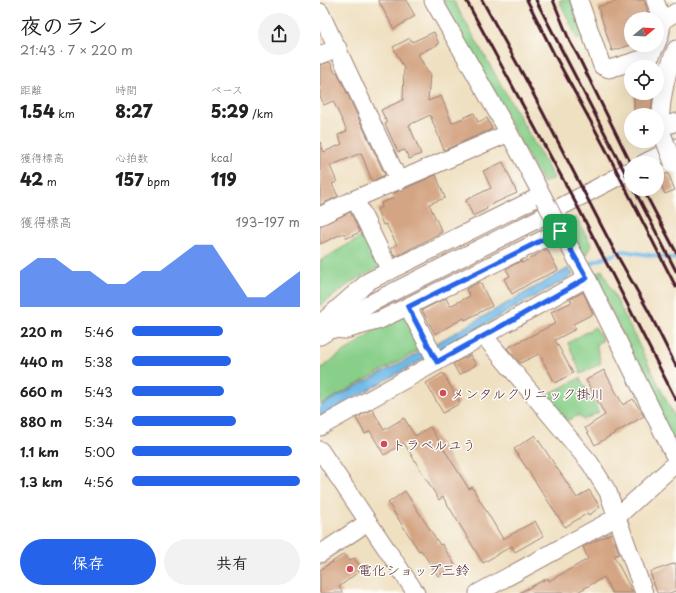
<!DOCTYPE html>
<html lang="ja">
<head>
<meta charset="utf-8">
<style>
  body { margin:0; font-family:"Playpen Sans","Klee One",sans-serif; background:#f2f2f2; color:#202124; height:100vh; display:flex; flex-direction:column; font-size:15px; white-space:nowrap }
  * { box-sizing:border-box; margin:0 }
  p { font-size:13px; color:#757577 }
  .icon { flex:none; width:22px; height:22px; fill:none; stroke:currentColor; stroke-width:2; stroke-linecap:round; stroke-linejoin:round }
  .map { position:relative; flex:1; overflow:hidden }
  .details { display:flex; flex-direction:column; background:#fff; width:320px }
  .details>* { flex:none }
  .needle { width:26px; rotate:72deg }
  .fabs { position:absolute; left:304px; top:12px; display:grid; gap:8px }
  .fabs a { display:grid; place-items:center; width:40px; height:40px; border-radius:50%; background:#fff; box-shadow:0 4px 16px #0002; font-size:20px }
  .pin { position:absolute; display:grid; place-items:center; width:34px; height:34px; color:#fff; margin:-17px; border-radius:8px; box-shadow:0 2px 6px #0006 }
  .round { display:grid; place-items:center; flex:none; width:42px; height:42px; border-radius:21px; background:#f2f2f2 }
  .head { display:flex; align-items:center; justify-content:space-between; height:68px; padding:0 20px }
  h1 { font-size:22px; font-weight:800; line-height:30px }
  .stats { display:grid; grid-template-columns:repeat(3,1fr); gap:6px; height:68px; padding:4px 20px }
  .stats div { display:grid; align-content:center }
  .stats b { font-size:17px; font-weight:800 }
  .stats small { font-size:11px; font-weight:400 }
  .stats p { font-size:11px }
  .chart { height:112px; padding:8px 20px }
  .chart p { display:flex; justify-content:space-between }
  .chart svg { width:100%; height:72px; margin-top:4px; fill:#2563eb; opacity:.7 }
  .action { display:flex; gap:8px; margin-top:auto; padding:8px 20px }
  .action a { flex:1; height:46px; border-radius:24px; background:#2563eb; color:#fff; font-size:16px; font-weight:800; line-height:46px; text-align:center }
  .action a+a { background:#f2f2f2; color:#202124 }
  ul { padding:0 20px; list-style:none; font-size:13px }
  li { display:grid; grid-template-columns:64px 48px 1fr; align-items:center; height:30px }
  li i { height:10px; border-radius:5px; background:#2563eb }
  main { display:flex; flex:1; min-height:0 }
  .map>svg:first-child { display:block }
</style>
</head>
<body>
<main>
<section class="details">
<div class="head"><div><h1>夜のラン</h1><p>21:43 · 7 × 220 m</p></div><a class="round"><svg class="icon" aria-label="share" viewBox="0 0 24 24"><path d="M12 15V3M7 8l5-5 5 5M5 13v7h14v-7"/></svg></a></div>
<div class="stats">
<div><p>距離</p><b>1.54<small> km</small></b></div>
<div><p>時間</p><b>8:27</b></div>
<div><p>ペース</p><b>5:29<small> /km</small></b></div>
</div>
<div class="stats">
<div><p>獲得標高</p><b>42<small> m</small></b></div>
<div><p>心拍数</p><b>157<small> bpm</small></b></div>
<div><p>kcal</p><b>119</b></div>
</div>
<div class="chart"><p><span>獲得標高</span>193–197 m</p>
<svg viewBox="0 0 160 44" preserveAspectRatio="none"><path d="M0 44V22L10 14L20 14L30 22L40 22L50 30L60 30L70 22L80 22L90 14L100 6L110 6L120 22L130 38L140 38L150 30L160 22V44z"/></svg>
</div>
<ul>
<li><b>220 m</b>5:46<i style="width:54%"></i></li>
<li><b>440 m</b>5:38<i style="width:59%"></i></li>
<li><b>660 m</b>5:43<i style="width:55%"></i></li>
<li><b>880 m</b>5:34<i style="width:62%"></i></li>
<li><b>1.1 km</b>5:00<i style="width:95%"></i></li>
<li><b>1.3 km</b>4:56<i style="width:100%"></i></li>
</ul>
<div class="action"><a>保存</a><a>共有</a></div>
</section>
<div class="map">
<svg width="356" height="593" viewBox="0 0 356 593">
  <rect width="100%" height="100%" fill="#fdfcf7"/>
  <filter id="ink" filterUnits="userSpaceOnUse"><feTurbulence type="fractalNoise" baseFrequency=".025" numOctaves="2"/><feDisplacementMap in="SourceGraphic" scale="8" xChannelSelector="R" yChannelSelector="G"/><feConvolveMatrix kernelMatrix="1 2 1 2 8 2 1 2 1" color-interpolation-filters="sRGB"/></filter>
  <filter id="wash" filterUnits="userSpaceOnUse"><feTurbulence type="fractalNoise" baseFrequency=".012" numOctaves="4" result="noise"/><feDisplacementMap in="SourceGraphic" scale="16" xChannelSelector="R" yChannelSelector="G"/><feGaussianBlur stdDeviation="0.9" result="paint"/><feColorMatrix in="noise" values="0 0 0 0 0 0 0 0 0 0 0 0 0 0 0 0 0 1.4 0 .05"/><feComposite in="paint" operator="in"/></filter>
  <g filter="url(#wash)">
    <rect width="100%" height="100%" fill="#efe0c1"/>
    <g fill="#88cf89" stroke="#69775a">
      <polygon points="121,0 133,0 234,178 223,183"/>
      <polygon points="239,0 251,0 266,42 257,38"/>
      <polygon points="256,217 272,246 263,258 245,222"/>
      <polygon points="44,235 62,266 33,281 0,306 0,261"/>
      <polygon points="282,270 356,420 356,447 274,275"/>
      <polygon points="85,315 103,348 0,405 0,369 23,352 38,343 60,326"/>
      <polygon points="275,327 283,340 276,344 281,363 261,374 248,343"/>
      <polygon points="260,378 279,412 263,420 259,415 242,423 221,398"/>
    </g>
    <polygon fill="#6fbae8" stroke="#5c6c8a" points="249,268 253,275 0,417 0,406 99,353"/>
    <g fill="none" stroke-linecap="round" stroke-linejoin="round">
      <polyline stroke="#6fbae8" stroke-width="4" points="265,265 303,251 356,259"/>
    </g>
    <g id="blocks">
      <g fill="#d4a584">
        <polygon points="58,0 86,0 95,16 74,29"/>
        <polygon points="301,0 324,0 330,19 311,19 311,45 292,51 278,7"/>
        <polygon points="114,32 119,44 98,54 108,73 110,73 108,101 121,96 132,123 154,113 158,122 167,118 172,129 124,150 110,115 89,125 101,154 89,159 85,150 78,152 65,124 67,123 61,110 83,100 84,68 73,47 90,38 92,42"/>
        <polygon points="10,62 15,73 17,72 65,175 52,181 41,153 10,166 17,182 12,184 18,196 0,205 0,142 4,152 22,144 18,135 27,131 13,101 4,105 0,96 0,65"/>
        <polygon points="314,93 333,93 331,115 314,115"/>
        <polygon points="183,162 197,193 166,207 167,209 153,216 146,200 171,188 163,171"/>
        <polygon points="348,173 355,190 345,194 338,177"/>
        <polygon points="116,175 125,198 109,204 122,232 75,257 71,248 77,245 66,224 63,225 57,209 62,207 61,203 74,198 72,194"/>
        <polygon points="30,212 40,232 27,238 24,233 0,244 0,226"/>
        <polygon points="227,249 238,270 212,282 192,294 184,279 190,276 186,269 201,261 202,263"/>
        <polygon points="160,282 172,306 145,320 144,318 115,334 102,310 126,298 130,306 150,296 146,289"/>
        <polygon points="263,292 273,314 253,324 256,329 235,340 253,373 235,383 219,354 200,363 187,348 236,323 231,312 252,302 250,299"/>
        <polygon points="150,355 156,365 139,375 133,364"/>
        <polygon points="284,370 303,405 313,399 324,416 275,445 265,428 285,415 266,380"/>
        <polygon points="123,373 140,403 123,413 106,383"/>
        <polygon points="52,409 64,430 84,418 95,436 110,427 149,489 152,487 183,539 215,521 223,536 195,552 192,546 163,563 123,497 119,500 84,443 64,455 50,431 45,434 36,418"/>
        <polygon points="215,435 257,498 269,490 280,507 269,515 268,513 245,527 194,449"/>
        <polygon points="85,491 120,545 122,544 135,565 118,576 101,550 99,551 68,503"/>
        <polygon points="292,533 299,554 294,556 313,593 292,593 284,577 256,593 199,593 228,578 229,581 268,559 263,547"/>
        <polygon points="24,554 29,561 34,558 42,569 19,587 23,593 0,593 0,570"/>
        <polygon points="356,563 356,591 349,593 337,593 330,572"/>
      </g>
    </g>
  </g>
  <g filter="url(#ink)">
    <use href="#blocks" fill-opacity="0" stroke="#9c8076" stroke-width="1"/>
    <g fill="none" stroke-linecap="round" stroke-linejoin="round">
      <g stroke="#9c8076" stroke-width="19">
        <g id="minor">
          <polyline points="113,0 189,133 224,199"/>
          <polyline points="259,0 282,66 289,69 331,56 336,45"/>
          <path d="M335,0C341,17 345,26 337,43"/>
          <polyline points="0,12 79,181"/>
          <polyline points="342,21 356,12"/>
          <polyline points="0,55 18,48"/>
          <polyline points="340,128 356,122"/>
          <path d="M343,136C336,116 347,68 356,49"/>
          <polyline points="324,163 356,147"/>
          <polyline points="35,199 70,271"/>
          <polyline points="0,216 35,199 189,133"/>
          <polyline points="238,226 267,278 356,459"/>
          <polyline points="88,307 117,362"/>
          <polyline points="0,324 49,281 222,195"/>
          <polyline points="11,329 25,330 60,320 240,231"/>
          <polyline points="0,336 51,303 212,222 311,170"/>
          <polyline points="164,336 270,463 288,492 324,593"/>
          <polyline points="0,427 267,278"/>
          <polyline points="0,450 96,593"/>
          <polyline points="0,554 48,522"/>
          <polyline points="158,593 297,517 356,463"/>
        </g>
      </g>
      <use href="#minor" stroke="#fff" stroke-width="17"/>
      <g stroke="#4a1f2b" stroke-width="3">
        <polyline points="146,0 260,211 356,400"/>
        <polyline points="162,0 205,78 293,248 329,312 356,366"/>
        <polyline points="207,0 234,54 284,146 356,287"/>
        <polyline points="216,0 311,184"/>
        <polyline points="233,0 250,42 258,56 311,164"/>
        <polyline points="314,189 356,271"/>
        <polyline points="323,189 356,252"/>
      </g>
      <g stroke="#9c8076" stroke-width="19" stroke-linecap="butt">
        <g id="minor-bridge">
          <polyline points="343,136 353,163"/>
          <polyline points="224,199 238,226"/>
        </g>
      </g>
      <use href="#minor-bridge" stroke="#fff" stroke-width="17"/>
    </g>
  </g>
  <g fill="none" stroke-linecap="round" stroke-linejoin="round" filter="url(#ink)">
    <g stroke="#fff" stroke-width="8">
      <polygon id="route" points="240,231 267,278 117,362 88,307"/>
    </g>
    <use href="#route" stroke="#2563eb" stroke-width="5"/>
  </g>
  <g fill="#d1495b" stroke="#fdfcf7" stroke-width="1.5">
    <circle cx="123" cy="393" r="4"/>
    <circle cx="64" cy="444" r="4"/>
    <circle cx="30" cy="569" r="4"/>
  </g>
  <g text-anchor="middle" dominant-baseline="central" stroke-width="3" stroke-linejoin="round" paint-order="stroke">
    <g font-size="14" fill="#4a1f2b" stroke="#fdfcf7" text-anchor="start">
      <text x="131" y="393">メンタルクリニック掛川</text>
      <text x="72" y="444">トラベルユう</text>
      <text x="38" y="569">電化ショップ三鈴</text>
    </g>
  </g>
</svg>
<div class="fabs">
<a><svg class="needle" viewBox="-14 -14 28 28"><path d="M0-13l5 13h-10z" fill="#e53935"/><path d="M0 13l5-13h-10z" fill="#757577"/></svg></a>
<a><svg class="icon" aria-label="locate" viewBox="0 0 24 24"><circle cx="12" cy="12" r="6"/><path d="M12 2v4M12 18v4M2 12h4M18 12h4"/></svg></a>
<a>+</a>
<a>−</a>
</div>
<div class="pin" style="left:240px;top:231px;background:#1e9e55"><svg class="icon" aria-label="arrive" viewBox="0 0 24 24"><path d="M6 21V4h12l-3 4 3 4H6"/></svg></div>
</div>
</main>
</body>
</html>
